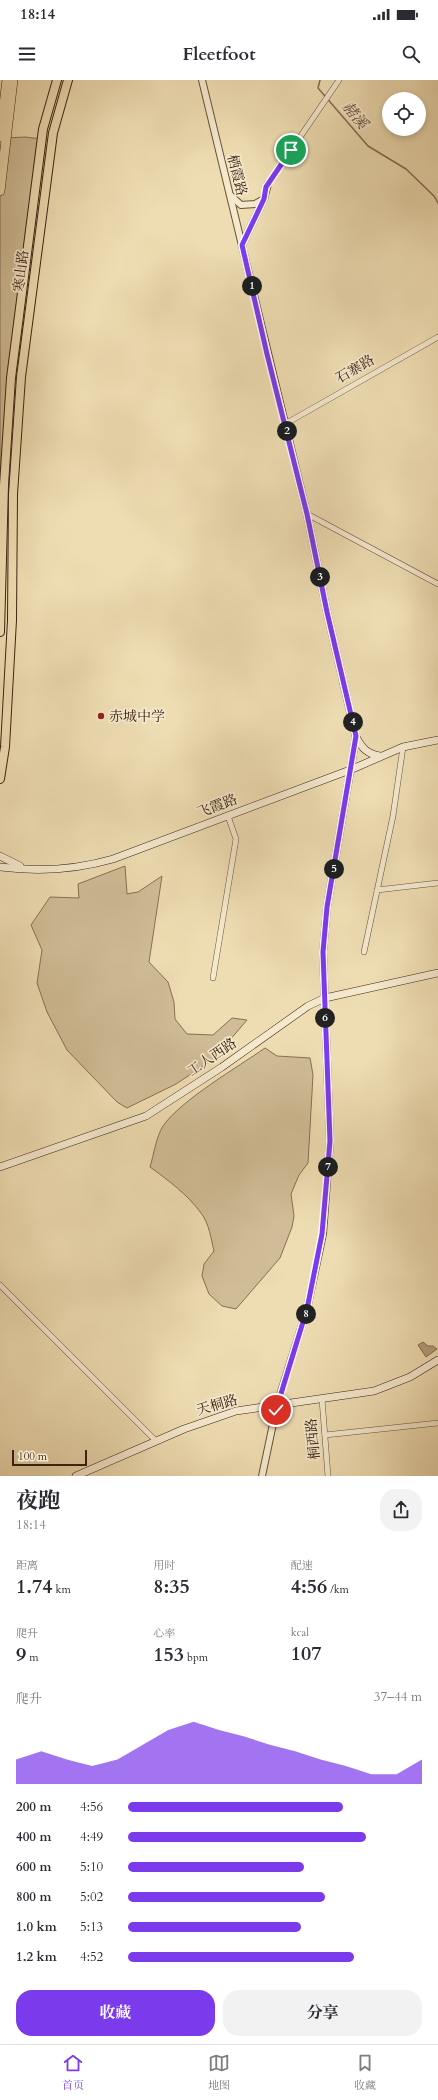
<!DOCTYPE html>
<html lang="zh">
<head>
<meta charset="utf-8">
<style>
  body { margin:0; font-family:Cardo,"Noto Serif SC",serif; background:#f2f2f3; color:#2b2b33; height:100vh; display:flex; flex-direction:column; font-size:15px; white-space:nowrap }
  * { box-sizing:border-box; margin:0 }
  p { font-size:13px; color:#7c7c81 }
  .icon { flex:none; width:22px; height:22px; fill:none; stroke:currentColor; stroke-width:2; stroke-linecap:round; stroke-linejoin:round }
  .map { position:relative; height:1396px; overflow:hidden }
  .details { display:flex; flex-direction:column; background:#fff; flex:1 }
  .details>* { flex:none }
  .fabs { position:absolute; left:382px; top:12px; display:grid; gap:8px }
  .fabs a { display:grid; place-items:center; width:44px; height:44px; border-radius:50%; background:#fff; box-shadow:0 2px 6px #0003; font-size:20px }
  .scale { position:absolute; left:12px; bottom:10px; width:75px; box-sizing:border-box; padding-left:4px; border:2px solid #3d2311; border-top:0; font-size:11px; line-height:14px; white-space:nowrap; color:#3d2311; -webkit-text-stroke:3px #f4e8cd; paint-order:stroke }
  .pin { position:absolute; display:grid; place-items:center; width:34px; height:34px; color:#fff; margin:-17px; border:2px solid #fff; border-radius:50%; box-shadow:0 1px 4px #0007 }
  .km { position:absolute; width:20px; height:20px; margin:-10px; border-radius:50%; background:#222; color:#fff; font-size:11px; line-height:20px; text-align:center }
  .round { display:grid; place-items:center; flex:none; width:42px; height:42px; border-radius:16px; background:#f2f2f3 }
  .overview { display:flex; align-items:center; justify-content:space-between; height:68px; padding:0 16px }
  h1 { font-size:22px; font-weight:700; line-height:30px }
  .metrics { display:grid; grid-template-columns:repeat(3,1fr); gap:6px; height:68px; padding:4px 16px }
  .metrics div { display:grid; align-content:center }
  .metrics b { font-size:20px; font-weight:700 }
  .metrics small { font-size:11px; font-weight:400 }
  .metrics p { font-size:11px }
  .chart { height:112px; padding:8px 16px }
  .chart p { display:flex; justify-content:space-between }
  .chart svg { width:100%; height:72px; margin-top:4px; fill:#7c3aed; opacity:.7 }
  .cta { display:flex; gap:8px; margin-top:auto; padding:8px 16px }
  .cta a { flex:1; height:46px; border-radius:16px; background:#7c3aed; color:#fff; font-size:16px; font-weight:700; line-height:46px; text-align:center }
  .cta a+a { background:#f2f2f3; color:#2b2b33 }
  ul { padding:0 16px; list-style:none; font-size:13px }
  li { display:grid; grid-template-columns:64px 48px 1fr; align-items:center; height:30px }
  li i { height:10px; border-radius:5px; background:#7c3aed }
  .status { display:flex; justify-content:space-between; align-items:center; height:28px; padding:0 20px; background:#fff; direction:ltr }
  .status svg { height:11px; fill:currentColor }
  header { display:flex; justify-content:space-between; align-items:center; height:52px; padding:0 16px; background:#fff; font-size:18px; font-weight:700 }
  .tabs { display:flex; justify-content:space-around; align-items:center; height:56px; border-top:1px solid #e1e1e2; background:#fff; font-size:11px; color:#7c7c81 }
  .tabs a { display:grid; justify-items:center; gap:2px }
  .tabs .active { color:#7c3aed }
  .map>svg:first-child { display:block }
</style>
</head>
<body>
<div class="status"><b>18:14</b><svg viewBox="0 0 49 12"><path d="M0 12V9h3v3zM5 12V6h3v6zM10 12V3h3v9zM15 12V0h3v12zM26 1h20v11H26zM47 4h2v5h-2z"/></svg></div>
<header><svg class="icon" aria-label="menu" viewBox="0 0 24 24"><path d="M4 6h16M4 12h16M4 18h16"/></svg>Fleetfoot<svg class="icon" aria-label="search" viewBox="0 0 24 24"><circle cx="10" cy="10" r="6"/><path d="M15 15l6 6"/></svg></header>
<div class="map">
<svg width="438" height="1396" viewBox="0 0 438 1396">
  <rect width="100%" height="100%" fill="#eedcb2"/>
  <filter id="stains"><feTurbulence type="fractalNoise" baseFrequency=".005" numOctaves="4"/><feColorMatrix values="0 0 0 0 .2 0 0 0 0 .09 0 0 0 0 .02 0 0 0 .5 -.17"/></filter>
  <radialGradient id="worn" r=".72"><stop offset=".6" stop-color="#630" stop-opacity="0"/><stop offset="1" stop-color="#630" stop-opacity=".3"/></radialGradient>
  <g fill="#d0bd97" stroke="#867054">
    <polygon points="25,57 42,59 11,298 0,552 0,111 6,58"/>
    <polygon points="125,786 127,814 138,812 162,796 149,882 168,902 174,922 175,939 187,954 213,955 232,938 247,940 229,961 232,967 176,1004 127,1028 117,1022 67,970 47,932 37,903 42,870 31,845 50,817 79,818 78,804"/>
    <path d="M265,968L277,976L310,978L313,995L308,1083L299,1095L291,1114L294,1136L292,1147L280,1178L236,1229L222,1226L209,1214L202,1196L204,1184L214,1171C211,1159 209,1143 201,1133C188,1115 168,1100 150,1087C154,1074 156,1057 163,1046C181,1020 238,987 265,968Z"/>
  </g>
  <polygon fill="#b29d7b" stroke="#836c51" points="423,1262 428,1266 433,1266 437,1269 426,1277 418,1265"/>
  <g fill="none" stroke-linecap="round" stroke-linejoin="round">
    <polyline stroke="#836c51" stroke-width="1.5" points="320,0 318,8 368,66 406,89 434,116 438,123"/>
    <g stroke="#695139" stroke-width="6">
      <g id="minor">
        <polyline points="268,104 339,0"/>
        <polyline points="285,344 438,257"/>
        <polyline points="307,434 438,504"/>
        <polyline points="377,810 438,803"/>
        <polyline points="364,872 393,736 403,667"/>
        <polyline points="213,898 236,759 228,736"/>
        <polyline points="0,1205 156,1361"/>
        <polyline points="322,1319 328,1396"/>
        <polyline points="325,1355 438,1343"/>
      </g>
    </g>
    <g stroke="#695139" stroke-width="8">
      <g id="tertiary">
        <polyline points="202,0 307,434 327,532 356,657 327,827 323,872 330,1061 323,1154 307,1229 277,1325 262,1396"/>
        <polyline points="230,115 241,125 255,124 264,119"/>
        <polyline points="242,165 264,119 268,104"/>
      </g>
    </g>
    <g stroke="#3d2311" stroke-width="8">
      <g id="secondary">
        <path d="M356,657C362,668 367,674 380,676"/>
        <polyline points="0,776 20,786"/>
        <path d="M0,787C39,792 75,790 113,779L350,690L403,667L438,660"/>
        <polyline points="0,1087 146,1036 222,987 308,926 325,918 438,893"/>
        <polyline points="76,1396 184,1349 236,1331 374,1311 410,1297 438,1280"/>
      </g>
    </g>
    <g stroke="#3d2311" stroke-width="10">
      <g id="primary">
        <polyline points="0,552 4,405 11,298 43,49 57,0"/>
        <polyline points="0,699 5,667 12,540 13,414 21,297 53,53 68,0"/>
      </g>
    </g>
    <g stroke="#3d2311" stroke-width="10">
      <g id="motorway">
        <polyline points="0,57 7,0"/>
        <polyline points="0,111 13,0"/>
      </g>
    </g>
    <use href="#minor" stroke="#f4e8cd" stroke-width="5"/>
    <use href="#tertiary" stroke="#f4e8cd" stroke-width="6"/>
    <use href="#secondary" stroke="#f4e8cd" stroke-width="7"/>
    <use href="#primary" stroke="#eedcb2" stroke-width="8"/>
    <use href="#motorway" stroke="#eedcb2" stroke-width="9"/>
  </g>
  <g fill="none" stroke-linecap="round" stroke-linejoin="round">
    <g stroke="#fff" stroke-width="8">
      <polyline id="route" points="276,1330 307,1229 322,1154 330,1061 323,872 327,827 356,656 327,532 307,434 267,274 242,165 264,119 266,107 291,70"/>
    </g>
    <use href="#route" stroke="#7c3aed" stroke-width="5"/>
  </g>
  <circle fill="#8f2418" stroke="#f4e8cd" stroke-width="1.5" cx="101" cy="636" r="4"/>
  <g text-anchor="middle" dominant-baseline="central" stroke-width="3.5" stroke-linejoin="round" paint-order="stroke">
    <g font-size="14" fill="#3d2311" stroke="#f4e8cd">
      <text transform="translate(237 95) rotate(76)">栖霞路</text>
      <text transform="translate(21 191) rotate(-83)">寒山路</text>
      <text transform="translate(355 289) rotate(-30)">石寨路</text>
      <text transform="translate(217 726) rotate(-21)">飞霞路</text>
      <text transform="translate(212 977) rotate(-34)">工人西路</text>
      <text transform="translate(217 1325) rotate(-16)">天桐路</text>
      <text transform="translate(313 1359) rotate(-95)">桐西路</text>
    </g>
    <g font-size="14" fill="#3d2311" stroke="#f4e8cd" text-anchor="start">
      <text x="109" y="636">赤城中学</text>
    </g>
    <g font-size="15" font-style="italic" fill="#604831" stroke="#f4e8cd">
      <text transform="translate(355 35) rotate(50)">赭溪</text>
    </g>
  </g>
  <rect width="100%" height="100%" filter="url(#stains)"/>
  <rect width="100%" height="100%" fill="url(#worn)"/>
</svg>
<div class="fabs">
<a><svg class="icon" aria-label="locate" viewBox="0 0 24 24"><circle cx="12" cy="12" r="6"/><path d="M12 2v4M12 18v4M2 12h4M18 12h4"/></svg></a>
</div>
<div class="scale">100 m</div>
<div class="pin" style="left:291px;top:70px;background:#1e9e55"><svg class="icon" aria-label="arrive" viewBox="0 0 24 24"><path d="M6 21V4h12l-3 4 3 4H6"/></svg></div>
<div class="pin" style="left:276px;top:1330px;background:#d93025"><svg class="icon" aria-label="check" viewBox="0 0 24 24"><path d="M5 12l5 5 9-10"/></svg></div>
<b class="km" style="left:252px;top:206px">1</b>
<b class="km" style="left:287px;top:351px">2</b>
<b class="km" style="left:320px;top:497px">3</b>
<b class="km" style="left:353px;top:642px">4</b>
<b class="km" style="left:334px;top:789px">5</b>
<b class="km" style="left:325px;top:938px">6</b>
<b class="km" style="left:328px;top:1087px">7</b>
<b class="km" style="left:306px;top:1234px">8</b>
</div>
<section class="details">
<div class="overview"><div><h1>夜跑</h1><p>18:14</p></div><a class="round"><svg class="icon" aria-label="share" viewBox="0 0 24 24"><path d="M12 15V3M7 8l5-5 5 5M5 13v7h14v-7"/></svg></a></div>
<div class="metrics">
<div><p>距离</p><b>1.74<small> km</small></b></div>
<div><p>用时</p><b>8:35</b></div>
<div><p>配速</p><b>4:56<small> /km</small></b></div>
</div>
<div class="metrics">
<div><p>爬升</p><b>9<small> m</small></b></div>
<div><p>心率</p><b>153<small> bpm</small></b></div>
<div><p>kcal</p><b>107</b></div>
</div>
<div class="chart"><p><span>爬升</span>37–44 m</p>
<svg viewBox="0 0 160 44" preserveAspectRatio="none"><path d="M0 44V29L10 24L20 29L30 33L40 29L50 20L60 11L70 6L80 11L90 15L100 20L110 24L120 29L130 33L140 38L150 38L160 29V44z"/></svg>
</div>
<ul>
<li><b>200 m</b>4:56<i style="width:73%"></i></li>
<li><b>400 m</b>4:49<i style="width:81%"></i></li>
<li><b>600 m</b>5:10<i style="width:60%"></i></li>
<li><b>800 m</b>5:02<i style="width:67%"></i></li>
<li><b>1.0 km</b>5:13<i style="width:59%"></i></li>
<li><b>1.2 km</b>4:52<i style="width:77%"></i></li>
</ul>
<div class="cta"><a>收藏</a><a>分享</a></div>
</section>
<nav class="tabs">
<a class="active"><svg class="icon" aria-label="home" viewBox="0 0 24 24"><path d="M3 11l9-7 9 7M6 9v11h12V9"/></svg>首页</a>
<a><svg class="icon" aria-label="map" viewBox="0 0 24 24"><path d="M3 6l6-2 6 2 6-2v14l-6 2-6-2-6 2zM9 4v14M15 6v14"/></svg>地图</a>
<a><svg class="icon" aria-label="saved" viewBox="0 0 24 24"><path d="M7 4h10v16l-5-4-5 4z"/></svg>收藏</a>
</nav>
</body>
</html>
